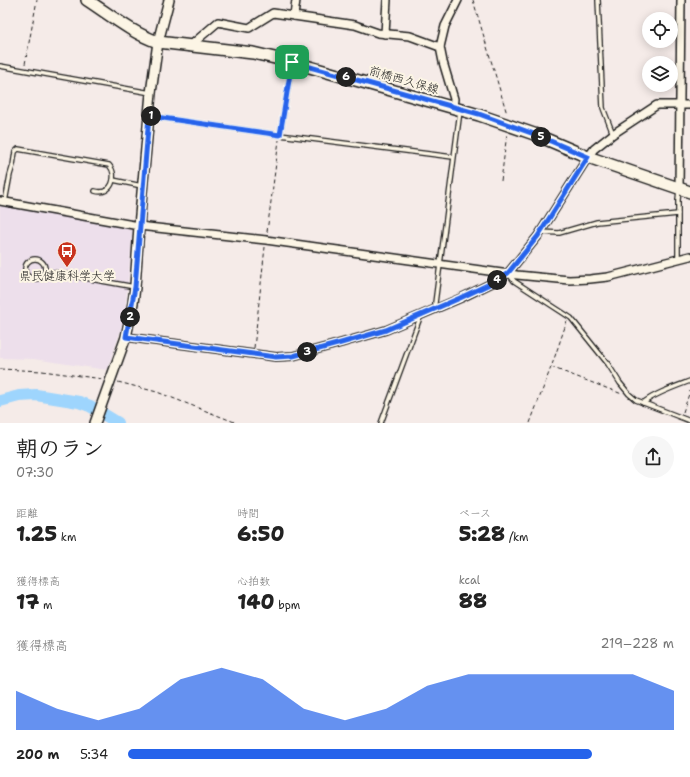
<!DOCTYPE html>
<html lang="ja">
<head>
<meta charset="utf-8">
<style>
  body { margin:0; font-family:"Shantell Sans","Klee One",sans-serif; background:#f6f6f6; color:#222; height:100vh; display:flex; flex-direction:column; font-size:15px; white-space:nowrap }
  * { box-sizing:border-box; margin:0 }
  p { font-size:13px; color:#767676 }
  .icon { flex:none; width:22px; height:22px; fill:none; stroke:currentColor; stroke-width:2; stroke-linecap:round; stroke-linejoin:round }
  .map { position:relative; height:423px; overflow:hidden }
  .sheet { display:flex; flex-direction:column; background:#fff; flex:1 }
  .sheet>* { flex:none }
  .controls { position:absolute; left:642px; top:12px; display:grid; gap:8px }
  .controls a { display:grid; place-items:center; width:36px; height:36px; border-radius:50%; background:#fff; box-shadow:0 2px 10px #0003; font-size:20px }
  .pin { position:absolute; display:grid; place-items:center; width:34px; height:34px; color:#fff; margin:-17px; border-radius:8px; box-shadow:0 2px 6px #0006 }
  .km { position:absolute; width:20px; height:20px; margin:-10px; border-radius:50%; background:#222; color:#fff; font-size:11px; line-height:20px; text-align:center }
  .round { display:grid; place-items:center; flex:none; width:42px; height:42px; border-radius:21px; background:#f6f6f6 }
  .headline { display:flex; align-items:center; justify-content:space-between; height:68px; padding:0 16px }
  h1 { font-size:22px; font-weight:800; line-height:30px }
  .stats { display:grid; grid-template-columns:repeat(3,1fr); gap:6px; height:68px; padding:4px 16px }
  .stats div { display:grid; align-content:center }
  .stats b { font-size:20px; font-weight:800 }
  .stats small { font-size:11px; font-weight:400 }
  .stats p { font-size:11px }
  .chart { height:112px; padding:8px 16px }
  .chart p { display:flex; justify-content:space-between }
  .chart svg { width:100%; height:72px; margin-top:4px; fill:#2563eb; opacity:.7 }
  ul { padding:0 16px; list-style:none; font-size:13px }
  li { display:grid; grid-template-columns:64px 48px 1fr; align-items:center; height:30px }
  li i { height:10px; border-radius:5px; background:#2563eb }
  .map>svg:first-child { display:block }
</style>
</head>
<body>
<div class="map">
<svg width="690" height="423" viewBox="0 0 690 423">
  <rect width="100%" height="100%" fill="#f5ebe8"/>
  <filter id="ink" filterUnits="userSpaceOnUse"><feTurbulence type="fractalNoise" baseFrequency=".025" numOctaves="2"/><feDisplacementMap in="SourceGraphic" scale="8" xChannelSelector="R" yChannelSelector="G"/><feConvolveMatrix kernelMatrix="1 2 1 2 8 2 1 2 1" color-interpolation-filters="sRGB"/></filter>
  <g filter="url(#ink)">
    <polygon fill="#eddfeb" points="0,206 133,229 125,312 122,327 107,370 34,359 0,358"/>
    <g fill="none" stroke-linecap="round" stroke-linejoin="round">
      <polyline stroke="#9ed5fd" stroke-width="12" points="0,401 19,396 36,395 79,402 90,406 118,423"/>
      <g stroke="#1c1c1c" stroke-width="6">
        <g id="service">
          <polyline points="598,0 603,108 613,134"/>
          <polyline points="0,66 151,93"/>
          <polyline points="149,116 280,135 453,157"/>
          <polyline points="280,135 292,63"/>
          <polyline points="113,180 142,186"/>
          <path d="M5,202L10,175L13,165L15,152L18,149L109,165C119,176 111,196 95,191"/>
          <polyline points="541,232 559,233 597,222 678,214"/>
          <circle cx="35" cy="269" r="10"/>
          <polyline points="678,259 678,200 679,189"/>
          <polyline points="46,271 135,287"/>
          <polyline points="509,274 514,281 571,318 608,364 620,383 629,394 636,400 690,421"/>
          <polyline points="435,309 435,303 460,111"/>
          <path d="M643,403C656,393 674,387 690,381"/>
          <polyline points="381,423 421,315"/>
        </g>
      </g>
      <g stroke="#1c1c1c" stroke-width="10">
        <g id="minor">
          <polyline points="296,0 294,16 355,25 378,33 410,36 440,47"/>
          <polyline points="385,34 387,0"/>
          <polyline points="190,46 218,22 249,28 273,13 294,16"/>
          <polyline points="453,108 454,99 443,62 440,47 445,26 458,0"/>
          <polyline points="679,188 681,0"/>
          <polyline points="0,201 139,226 266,240 517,275 569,280 590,279 608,277 690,256"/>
          <polyline points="126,337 276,357 293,356 341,343 386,330 461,298 496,281 508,273 538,236 588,157 594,149 613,134 657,105 690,105"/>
        </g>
      </g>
      <g stroke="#1c1c1c" stroke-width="12">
        <polyline id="tertiary" points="95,423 126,337 133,303 135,287 139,226 151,93 158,42 169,0"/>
      </g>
      <g stroke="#1c1c1c" stroke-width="14">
        <path id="primary" d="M87,0C110,15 132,33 158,42L253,53L292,62L479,115L534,134L588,157L690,192"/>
      </g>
      <g stroke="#1c1c1c" stroke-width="1" stroke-dasharray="4 3" stroke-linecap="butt">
        <polyline points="473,0 507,114"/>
        <polyline points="25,64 37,0"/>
        <polyline points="501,181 507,133"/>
        <polyline points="267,232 279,140"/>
        <polyline points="254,348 265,247"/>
        <polyline points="551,367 622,394"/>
        <polyline points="0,369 42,371 103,379"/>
        <polyline points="118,382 157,392 237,423"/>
        <polyline points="683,412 690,391"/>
        <polyline points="530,423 553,362 567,321"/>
      </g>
      <use href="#service" stroke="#fcf5e5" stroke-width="3.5"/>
      <use href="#minor" stroke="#fcf5e5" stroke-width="7"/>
      <use href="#tertiary" stroke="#fcf5e5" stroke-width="9"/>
      <use href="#primary" stroke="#fcf5e5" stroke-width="11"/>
    </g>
  </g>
  <g fill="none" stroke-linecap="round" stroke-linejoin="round" filter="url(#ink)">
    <g stroke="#fff" stroke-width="8">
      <polygon id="route" points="292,62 479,114 534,134 588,157 538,236 508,273 496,281 460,298 386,330 341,343 293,356 276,357 126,337 135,287 149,116 280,135"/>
    </g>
    <use href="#route" stroke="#2563eb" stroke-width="5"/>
  </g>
  <defs>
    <g id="bus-pin" transform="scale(1)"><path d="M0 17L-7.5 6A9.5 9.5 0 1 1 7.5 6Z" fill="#c8321e" stroke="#fcf5e5"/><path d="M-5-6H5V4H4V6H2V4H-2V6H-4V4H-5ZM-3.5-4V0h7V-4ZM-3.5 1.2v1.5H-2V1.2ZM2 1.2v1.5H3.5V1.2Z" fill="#fff"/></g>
  </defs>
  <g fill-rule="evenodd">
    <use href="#bus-pin" x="67" y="251"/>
  </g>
  <g text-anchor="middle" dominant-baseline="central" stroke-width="4" stroke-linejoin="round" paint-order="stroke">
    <g font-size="12" fill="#1c1c1c" stroke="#fcf5e5">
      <text transform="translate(404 80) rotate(16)">前橋西久保線</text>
    </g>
    <g font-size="12" fill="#1c1c1c" stroke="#fcf5e5">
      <text x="67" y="276">県民健康科学大学</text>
    </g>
  </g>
</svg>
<div class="controls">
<a><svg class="icon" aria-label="locate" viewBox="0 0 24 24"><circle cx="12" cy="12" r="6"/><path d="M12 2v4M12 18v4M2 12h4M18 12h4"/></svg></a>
<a><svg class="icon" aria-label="layers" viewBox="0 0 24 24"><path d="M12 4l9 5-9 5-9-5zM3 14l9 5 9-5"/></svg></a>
</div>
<div class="pin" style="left:292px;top:62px;background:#1e9e55"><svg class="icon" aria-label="arrive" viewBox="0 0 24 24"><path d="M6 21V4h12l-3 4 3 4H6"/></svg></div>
<b class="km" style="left:151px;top:116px">1</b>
<b class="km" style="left:130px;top:317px">2</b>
<b class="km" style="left:307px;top:352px">3</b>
<b class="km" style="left:497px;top:280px">4</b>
<b class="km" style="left:541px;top:137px">5</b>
<b class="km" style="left:346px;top:77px">6</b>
</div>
<section class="sheet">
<div class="headline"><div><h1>朝のラン</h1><p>07:30</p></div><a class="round"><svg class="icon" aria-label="share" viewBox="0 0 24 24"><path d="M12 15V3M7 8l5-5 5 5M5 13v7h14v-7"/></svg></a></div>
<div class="stats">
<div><p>距離</p><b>1.25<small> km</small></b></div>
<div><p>時間</p><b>6:50</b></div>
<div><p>ペース</p><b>5:28<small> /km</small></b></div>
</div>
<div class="stats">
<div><p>獲得標高</p><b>17<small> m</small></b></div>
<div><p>心拍数</p><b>140<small> bpm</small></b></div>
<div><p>kcal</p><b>88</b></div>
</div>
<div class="chart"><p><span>獲得標高</span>219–228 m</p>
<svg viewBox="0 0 160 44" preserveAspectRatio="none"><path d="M0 44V20L10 31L20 38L30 31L40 13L50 6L60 13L70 31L80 38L90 31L100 17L110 10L120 10L130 10L140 10L150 10L160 20V44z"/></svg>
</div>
<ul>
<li><b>200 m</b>5:34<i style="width:85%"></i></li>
</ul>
</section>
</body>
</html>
